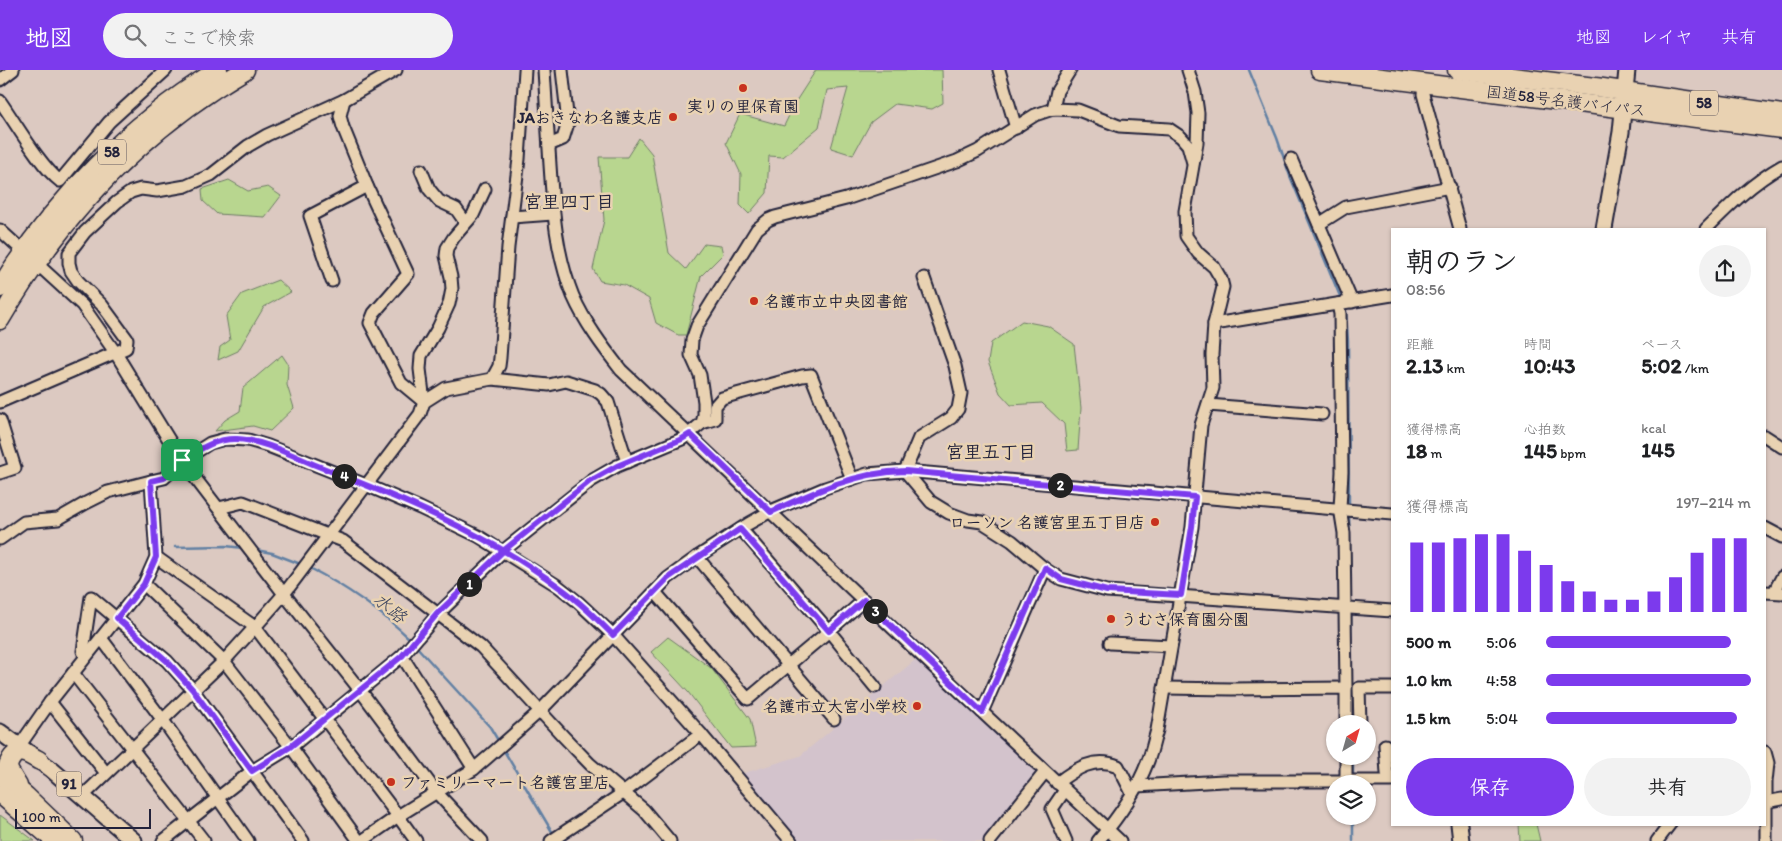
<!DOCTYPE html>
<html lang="ja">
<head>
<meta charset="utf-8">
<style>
  body { margin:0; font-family:Itim,"Klee One",sans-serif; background:#f2f2f2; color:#202124; height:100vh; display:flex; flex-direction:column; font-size:19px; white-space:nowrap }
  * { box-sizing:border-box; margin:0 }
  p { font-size:16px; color:#757577 }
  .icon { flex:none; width:28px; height:28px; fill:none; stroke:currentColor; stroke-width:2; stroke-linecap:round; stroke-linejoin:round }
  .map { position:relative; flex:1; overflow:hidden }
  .drawer { position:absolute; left:1391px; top:158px; width:375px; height:598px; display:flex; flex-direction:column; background:#fff; border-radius:0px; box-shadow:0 1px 4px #0004 }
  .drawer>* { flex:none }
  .needle { width:32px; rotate:37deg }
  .buttons { position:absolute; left:1326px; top:645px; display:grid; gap:10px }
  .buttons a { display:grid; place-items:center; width:50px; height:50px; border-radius:50%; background:#fff; box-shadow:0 1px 4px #0004; font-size:25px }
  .scale { position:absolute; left:15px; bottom:12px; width:136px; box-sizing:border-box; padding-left:5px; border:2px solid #22223b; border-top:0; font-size:14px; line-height:18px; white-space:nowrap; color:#22223b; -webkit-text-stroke:4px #e9d2b2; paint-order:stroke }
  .pin { position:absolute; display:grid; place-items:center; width:42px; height:42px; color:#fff; margin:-21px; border-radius:10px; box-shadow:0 2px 8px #0006 }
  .km { position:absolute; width:25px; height:25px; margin:-12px; border-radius:50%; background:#222; color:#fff; font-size:14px; line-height:25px; text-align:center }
  .round { display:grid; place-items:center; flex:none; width:52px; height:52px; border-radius:26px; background:#f2f2f2 }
  .head { display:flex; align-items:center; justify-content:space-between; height:85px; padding:0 15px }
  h1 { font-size:28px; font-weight:800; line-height:38px }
  .stats { display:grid; grid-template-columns:repeat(3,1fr); gap:8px; height:85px; padding:5px 15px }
  .stats div { display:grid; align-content:center }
  .stats b { font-size:21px; font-weight:800 }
  .stats small { font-size:14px; font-weight:400 }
  .stats p { font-size:14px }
  .chart { height:140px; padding:10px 15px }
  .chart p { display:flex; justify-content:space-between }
  .chart svg { width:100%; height:90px; margin-top:5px; stroke:#7c3aed; stroke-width:6 }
  .primary-button { display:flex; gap:10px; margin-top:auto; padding:10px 15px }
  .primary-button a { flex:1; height:58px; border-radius:30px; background:#7c3aed; color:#fff; font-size:20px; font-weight:800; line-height:58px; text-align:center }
  .primary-button a+a { background:#f2f2f2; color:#202124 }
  ul { padding:0 15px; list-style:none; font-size:16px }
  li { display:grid; grid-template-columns:80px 60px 1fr; align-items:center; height:38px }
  li i { height:12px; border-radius:6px; background:#7c3aed }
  header { display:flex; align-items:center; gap:30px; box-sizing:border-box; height:70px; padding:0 25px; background:#7c3aed; color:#fff }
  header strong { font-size:24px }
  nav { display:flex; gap:28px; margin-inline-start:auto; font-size:18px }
  .search { width:350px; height:45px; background:#f2f2f2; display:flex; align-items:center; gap:12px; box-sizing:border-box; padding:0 18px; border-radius:28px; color:#757577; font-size:19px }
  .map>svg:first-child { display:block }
</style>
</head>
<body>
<header>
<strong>地図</strong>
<div class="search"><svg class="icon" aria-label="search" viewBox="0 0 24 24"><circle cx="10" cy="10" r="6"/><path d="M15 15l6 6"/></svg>ここで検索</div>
<nav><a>地図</a><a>レイヤ</a><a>共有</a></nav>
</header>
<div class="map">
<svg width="1782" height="771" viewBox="0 0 1782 771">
  <rect width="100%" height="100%" fill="#dcc9c1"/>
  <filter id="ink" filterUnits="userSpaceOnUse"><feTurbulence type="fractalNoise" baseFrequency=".02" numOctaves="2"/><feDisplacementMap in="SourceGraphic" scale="10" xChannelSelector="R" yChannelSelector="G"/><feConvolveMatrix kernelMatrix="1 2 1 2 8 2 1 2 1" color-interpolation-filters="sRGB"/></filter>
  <g filter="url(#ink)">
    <polygon fill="#d3c3cc" points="921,585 1045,702 990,771 797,771 744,703 800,686"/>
    <g fill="#b8d68f" stroke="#6d7c65">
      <polygon points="816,0 942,0 943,33 932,39 895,34 871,52 853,85 831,78 848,18 827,20 819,57 783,87 769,86 767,123 749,144 740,135 741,104 726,73 740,44 784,56 796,31"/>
      <polygon points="639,68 652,84 669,183 686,199 704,174 721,176 723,184 701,206 686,265 678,265 656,253 649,229 624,215 600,211 593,199 604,150 599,87 627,87"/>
      <polygon points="229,110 248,121 268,117 281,126 265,147 217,144 203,131 202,119"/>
      <polygon points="278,210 291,222 264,237 238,281 218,290 220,277 230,270 226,246 242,224"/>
      <polygon points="1022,251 1048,256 1074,274 1081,338 1078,380 1067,381 1064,354 1042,333 1011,335 1000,323 988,292 991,273"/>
      <polygon points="282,285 288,294 287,315 294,338 270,361 253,356 215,361 225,350 240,341 243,318"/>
      <polygon points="668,567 711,598 750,649 756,677 731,678 688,622 651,582"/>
      <polygon points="0,745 35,771 0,771"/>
      <polygon points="1519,754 1536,754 1540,771 1520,771"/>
    </g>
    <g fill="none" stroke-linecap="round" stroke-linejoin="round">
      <g stroke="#6280a3" stroke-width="2.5">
        <polyline points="1249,0 1277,68 1290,106 1342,231"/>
        <polyline points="1344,236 1346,241 1348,271 1349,437"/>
        <polyline points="1349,443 1350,495"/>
        <polyline points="175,477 226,476 243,478"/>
        <polyline points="256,480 272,483 303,495"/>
        <path d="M308,497C345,516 381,541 411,570"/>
        <polyline points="1351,540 1351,575"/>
        <polyline points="416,576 490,657 499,672"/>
        <polyline points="503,679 554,765"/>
        <polyline points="1353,686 1353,707"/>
        <polyline points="1353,771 1353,746"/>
      </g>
      <g stroke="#22223b" stroke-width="15">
        <g id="minor">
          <path d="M544,0C546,32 548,64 550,95C553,140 556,184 573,226C585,253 603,277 621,300L921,585L1120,771"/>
          <polyline points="999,0 1016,58"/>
          <polyline points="0,10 13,0"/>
          <polyline points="1424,14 1423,24 1460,159"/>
          <polyline points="344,30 340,46 343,57 367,116 408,204 374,243 370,253 401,313 424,332"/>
          <path d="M0,31C15,52 40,96 60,111L109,52L166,0"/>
          <polyline points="1053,39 1057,21 1070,0"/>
          <polyline points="549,75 563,69 568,53 562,0"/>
          <polyline points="1291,89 1352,232"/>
          <polyline points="421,100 429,119 439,131 456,139 463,149 464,154"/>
          <polyline points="512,147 553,144"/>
          <polyline points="1319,154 1346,137 1450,117"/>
          <path d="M1706,159C1730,135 1752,113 1782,96"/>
          <polyline points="0,160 82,235 115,282 182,391 284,524 360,620 437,723 482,771"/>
          <polyline points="332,211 310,146 367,116"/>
          <polyline points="1338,234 1340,244 1342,402 1340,438 1344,463 1346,618"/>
          <polyline points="1214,254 1392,225"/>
          <polyline points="492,309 549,315 566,311 595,320 601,324 608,332 627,392"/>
          <polyline points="0,332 126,278 127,269 102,235 78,211 71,201 69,193 69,183 85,162 117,132 131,122 141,119 157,121 186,116 211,105 248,76 267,65 344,30 396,0"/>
          <polyline points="424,332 420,299 421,286 438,258 449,234 452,219 451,207 446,186 447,178 454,167 473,145 485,119"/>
          <polyline points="1208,335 1322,344"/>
          <polyline points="0,350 15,398 0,403"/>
          <polyline points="702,353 715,349 715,336 722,328 802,306 811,305 852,409"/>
          <polyline points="1765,366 1782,377"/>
          <polyline points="905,401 931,432 949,443 968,450 982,452 1012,471 1045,499 1061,509 1107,521 1392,541"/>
          <polyline points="905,401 919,368 951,348 958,339 961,323 955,296 924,208"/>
          <polyline points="219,438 243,432 343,471 481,577 564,667 590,694 644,740 670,771"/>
          <polyline points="1765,458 1782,467"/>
          <polyline points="741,459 829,561 875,617"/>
          <polyline points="0,469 24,452 58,449 86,433 108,422 151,411"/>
          <polyline points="156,487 255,557 398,746 416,771"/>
          <polyline points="697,487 834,649"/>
          <polyline points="144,514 224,591 291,677 359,771"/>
          <polyline points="655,522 748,629 829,561 864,530"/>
          <polyline points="1765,522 1782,523"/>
          <polyline points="1774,522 1782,507"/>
          <polyline points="101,568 162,649 248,771"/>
          <polyline points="1110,573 1171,576"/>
          <polyline points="402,586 474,699"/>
          <polyline points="85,587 83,581 91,527 167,591 193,620 303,771"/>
          <polyline points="73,603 204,771"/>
          <polyline points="1164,618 1232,619 1346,618 1346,654"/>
          <polyline points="50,632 106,703"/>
          <polyline points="982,642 1045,499"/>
          <polyline points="1360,654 1359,618 1392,618"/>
          <polyline points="20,675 50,632 144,514 156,487 151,411 164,408 182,391 210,373 225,369 248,370 268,376 366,415 420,438 478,466 558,516 578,532 613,565 701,664 791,771"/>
          <polyline points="1385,675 1387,703 1392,709"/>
          <polyline points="1765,682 1768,693 1766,712 1766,771"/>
          <polyline points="1346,712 1346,686"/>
          <path d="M1057,713C1075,699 1095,686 1118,696L1132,723"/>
          <polyline points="1137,716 1223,711 1392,711"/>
          <polyline points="1065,720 1052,739 1066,771"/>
          <polyline points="83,726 224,591 255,557 284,524 420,344 424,332 446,318 492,309 499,296 500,288 508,177 519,89 525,0"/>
          <polyline points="1766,732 1782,729"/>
          <polyline points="163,771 252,701 291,677 402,586 437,545 503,481 591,411 617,396 682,369 696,358 702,353 704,345 704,332 700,305 691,285 692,270 697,256 757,159 768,150 775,147 846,129 957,91 978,81 1035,45 1053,39 1078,40 1119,56 1169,59 1181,67 1188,75 1193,93"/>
          <polyline points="362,771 398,746 474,699 488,687 540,641 668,508 697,487 748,454 771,441 825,418 867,404 905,401 1392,444"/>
          <polyline points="551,771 623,723 701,664"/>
          <polyline points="990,771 1045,702"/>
          <path d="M1098,771C1118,748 1137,720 1148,691C1152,681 1154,670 1157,660L1192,457L1201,355L1213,318L1212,285L1214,254L1223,217L1221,209L1214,197L1198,183L1186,166L1185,141L1197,73L1198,43L1195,22L1188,0"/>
          <polyline points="1657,771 1670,754"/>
        </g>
      </g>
      <g stroke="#22223b" stroke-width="19">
        <g id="major">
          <polyline points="1604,159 1621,62 1627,0"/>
          <polyline points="0,662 52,700 134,771"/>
          <polyline points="1459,754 1461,771"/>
        </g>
      </g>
      <g stroke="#22223b" stroke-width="21">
        <g id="highway">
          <polyline points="1320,0 1782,59"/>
          <polyline points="1457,0 1603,18 1782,44"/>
          <path d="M0,218C52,132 131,52 218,0"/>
          <path d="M0,250C60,147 142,60 245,0"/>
          <polyline points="0,704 26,726 73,771"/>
          <path d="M18,716L9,701L8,695C16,675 26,683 40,691"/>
          <polyline points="0,724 55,771"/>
        </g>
      </g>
      <use href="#minor" stroke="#e9d2b2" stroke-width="11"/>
      <use href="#major" stroke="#e9d2b2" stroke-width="15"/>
      <use href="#highway" stroke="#e9d2b2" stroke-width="18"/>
    </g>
  </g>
  <g fill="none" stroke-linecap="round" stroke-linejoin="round" filter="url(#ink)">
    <g stroke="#fff" stroke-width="10">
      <path id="route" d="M182,390L164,408L151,411L156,487L144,514L117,548L167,591L193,620L252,701L290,677L402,586L437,544L503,481L590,411L617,396L682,369L690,364L771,442C814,422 856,402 905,401L1195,427L1192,457L1181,525L1107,521L1061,509L1045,498L982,642L864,530L829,561L740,459L668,508L613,565C596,548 579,531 559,517C488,464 405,430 323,398C297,388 264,370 237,369C215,368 199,380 182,390"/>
    </g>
    <use href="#route" stroke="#7c3aed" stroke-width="6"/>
  </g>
  <g fill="#c8321e" stroke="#e9d2b2" stroke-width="2">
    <circle cx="743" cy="18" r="5"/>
    <circle cx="673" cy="47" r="5"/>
    <circle cx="754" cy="231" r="5"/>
    <circle cx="1155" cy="452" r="5"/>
    <circle cx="1111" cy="549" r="5"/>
    <circle cx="917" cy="636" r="5"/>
    <circle cx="391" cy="712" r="5"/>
  </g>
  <g text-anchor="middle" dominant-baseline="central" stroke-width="5" stroke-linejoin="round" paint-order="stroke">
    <g fill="#e9d2b2" stroke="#5e575f" stroke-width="1">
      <rect x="1690" y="20.5" width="28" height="25" rx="4"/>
      <rect x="98" y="69.5" width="28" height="25" rx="4"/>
      <rect x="56.5" y="701.5" width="25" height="25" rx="4"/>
    </g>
    <g font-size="15" font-weight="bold" fill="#22223b">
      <text x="1704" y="33">58</text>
      <text x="112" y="82">58</text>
      <text x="69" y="714">91</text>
    </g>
    <g font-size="16" fill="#22223b" stroke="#e9d2b2">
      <text transform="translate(1566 31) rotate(7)">国道58号名護バイパス</text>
    </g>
    <g font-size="16" font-weight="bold" fill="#22223b" stroke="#e9d2b2" text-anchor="end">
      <text x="743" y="36" text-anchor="middle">実りの里保育園</text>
      <text x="663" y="47">JAおきなわ名護支店</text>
      <text x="764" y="231" text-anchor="start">名護市立中央図書館</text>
      <text x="1145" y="452">ローソン 名護宮里五丁目店</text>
      <text x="1121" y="549" text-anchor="start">うむさ保育園分園</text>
      <text x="907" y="636">名護市立大宮小学校</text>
      <text x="401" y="712" text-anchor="start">ファミリーマート名護宮里店</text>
    </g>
    <g font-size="18" font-weight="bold" fill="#22223b" stroke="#e9d2b2">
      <text x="569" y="132">宮里四丁目</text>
      <text x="991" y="382">宮里五丁目</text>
    </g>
    <g font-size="18" font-style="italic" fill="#37415e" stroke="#e9d2b2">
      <text transform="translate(390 538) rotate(40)">水路</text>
    </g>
  </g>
</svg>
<div class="buttons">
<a><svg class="needle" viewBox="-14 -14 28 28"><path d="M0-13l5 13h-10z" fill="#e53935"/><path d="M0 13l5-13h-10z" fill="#757577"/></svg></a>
<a><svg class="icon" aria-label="layers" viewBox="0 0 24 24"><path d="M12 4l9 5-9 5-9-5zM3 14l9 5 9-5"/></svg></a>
</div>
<div class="scale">100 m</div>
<div class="pin" style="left:182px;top:390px;background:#1e9e55"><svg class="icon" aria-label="arrive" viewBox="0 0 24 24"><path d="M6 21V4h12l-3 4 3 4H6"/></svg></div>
<b class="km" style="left:469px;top:514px">1</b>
<b class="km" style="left:1060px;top:415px">2</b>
<b class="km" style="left:875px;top:541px">3</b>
<b class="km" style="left:344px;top:406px">4</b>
<section class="drawer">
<div class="head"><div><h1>朝のラン</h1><p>08:56</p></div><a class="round"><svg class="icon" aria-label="share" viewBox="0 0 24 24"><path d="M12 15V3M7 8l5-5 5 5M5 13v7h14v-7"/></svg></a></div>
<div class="stats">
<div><p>距離</p><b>2.13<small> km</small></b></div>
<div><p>時間</p><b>10:43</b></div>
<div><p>ペース</p><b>5:02<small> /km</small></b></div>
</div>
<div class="stats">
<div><p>獲得標高</p><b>18<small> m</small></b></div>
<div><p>心拍数</p><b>145<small> bpm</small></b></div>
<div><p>kcal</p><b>145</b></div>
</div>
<div class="chart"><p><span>獲得標高</span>197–214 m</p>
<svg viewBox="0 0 160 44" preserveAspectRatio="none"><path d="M5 44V10M15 44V10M25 44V8M35 44V6M45 44V6M55 44V14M65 44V21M75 44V29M85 44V34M95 44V38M105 44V38M115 44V34M125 44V27M135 44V15M145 44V8M155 44V8"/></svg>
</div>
<ul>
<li><b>500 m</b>5:06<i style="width:90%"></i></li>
<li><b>1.0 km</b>4:58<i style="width:100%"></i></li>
<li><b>1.5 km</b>5:04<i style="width:93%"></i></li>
</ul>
<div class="primary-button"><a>保存</a><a>共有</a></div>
</section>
</div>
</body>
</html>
